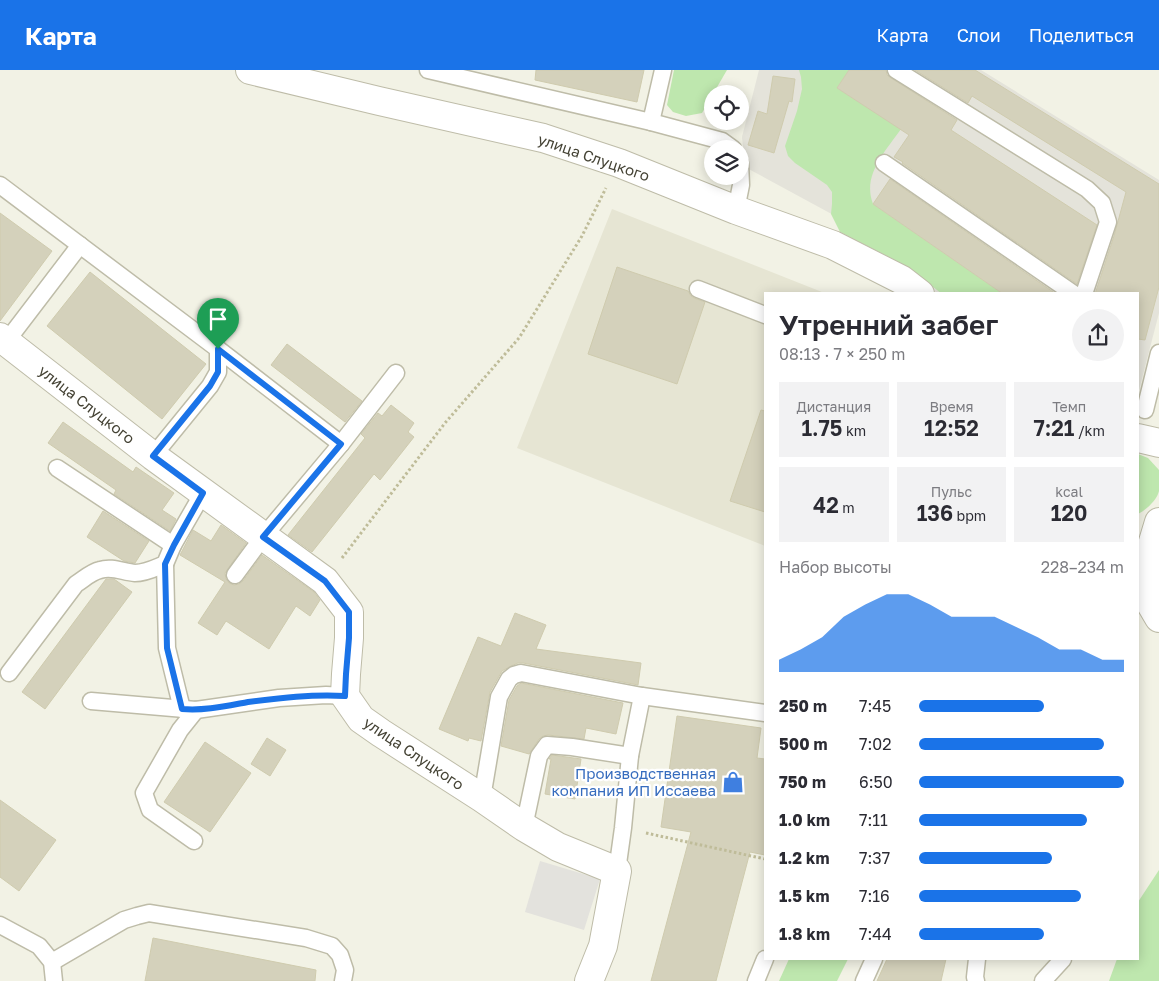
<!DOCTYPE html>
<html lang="ru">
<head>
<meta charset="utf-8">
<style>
  body { margin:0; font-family:"Golos Text",sans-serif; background:#f2f2f3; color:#2b2b33; height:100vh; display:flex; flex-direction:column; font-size:19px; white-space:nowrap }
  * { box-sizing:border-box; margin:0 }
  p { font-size:16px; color:#7c7c81 }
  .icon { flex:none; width:28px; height:28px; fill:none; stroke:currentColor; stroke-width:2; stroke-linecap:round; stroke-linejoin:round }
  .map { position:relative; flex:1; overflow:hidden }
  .sheet { position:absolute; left:764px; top:222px; width:375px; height:668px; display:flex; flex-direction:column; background:#fff; border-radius:0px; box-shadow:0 2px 12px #0003 }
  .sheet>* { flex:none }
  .controls { position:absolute; left:704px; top:15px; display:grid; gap:10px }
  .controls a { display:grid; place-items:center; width:45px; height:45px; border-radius:50%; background:#fff; box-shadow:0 2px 12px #0003; font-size:25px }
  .pin { position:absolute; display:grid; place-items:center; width:42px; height:42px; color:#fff; margin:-51px -21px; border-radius:50% 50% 50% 0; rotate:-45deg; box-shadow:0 0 5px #0007 }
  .pin .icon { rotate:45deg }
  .round { display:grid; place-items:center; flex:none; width:52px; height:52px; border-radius:26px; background:#f2f2f3 }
  .overview { display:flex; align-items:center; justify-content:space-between; height:85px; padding:0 15px }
  h1 { font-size:28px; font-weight:600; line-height:38px }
  .stats { display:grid; grid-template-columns:repeat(3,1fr); gap:8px; height:85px; padding:5px 15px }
  .stats div { display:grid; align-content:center; border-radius:0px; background:#f2f2f3; text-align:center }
  .stats b { font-size:21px; font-weight:600 }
  .stats small { font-size:14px; font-weight:400 }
  .stats p { font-size:14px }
  .chart { height:140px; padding:10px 15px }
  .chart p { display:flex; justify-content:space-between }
  .chart svg { width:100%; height:90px; margin-top:5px; fill:#1a73e8; opacity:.7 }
  ul { padding:0 15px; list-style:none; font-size:16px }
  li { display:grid; grid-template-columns:80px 60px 1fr; align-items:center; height:38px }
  li i { height:12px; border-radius:6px; background:#1a73e8 }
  header { display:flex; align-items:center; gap:30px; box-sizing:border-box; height:70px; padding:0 25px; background:#1a73e8; color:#fff }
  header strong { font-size:24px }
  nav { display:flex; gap:28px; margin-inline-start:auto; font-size:18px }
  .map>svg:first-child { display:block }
</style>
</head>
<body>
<header>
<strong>Карта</strong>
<nav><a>Карта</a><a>Слои</a><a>Поделиться</a></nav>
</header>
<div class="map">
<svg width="1159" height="911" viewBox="0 0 1159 911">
  <rect width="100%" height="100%" fill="#f2f2e5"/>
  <polygon fill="#e6e5d3" points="612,139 827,224 765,224 765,476 517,378"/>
  <polygon fill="#e4e3da" points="759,0 981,0 1159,110 1159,243 1138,324 1138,224 938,224 874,167 745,97 742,67"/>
  <g fill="#bee7ae">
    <polygon points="674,0 727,0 702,43 686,46 673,42 667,35"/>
    <path d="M799,0H849L837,18L901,59C885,82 862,105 873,134L1003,224H942L908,197L840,162L831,144L832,134V122L827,115L795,93L788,86L785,76L797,41L802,19L801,7Z"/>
    <path d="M1138,384L1148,388L1159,400C1159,406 1159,415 1159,421C1157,430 1146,440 1138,444Z"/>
    <polygon points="1159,800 1159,911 1109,911 1117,889 1138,889 1138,832"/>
    <polygon points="789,889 848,889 837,911 779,911"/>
  </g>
  <polygon fill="#e3e2dd" points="540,791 600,809 584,860 525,842"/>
  <g fill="#d4d1bb" stroke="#cfcbae">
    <polygon points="536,0 644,0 637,32 535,10"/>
    <polygon points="849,0 886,0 887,5 891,8 957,50 951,60 1097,155 1077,214 902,93 903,92 894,87 909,65 837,18"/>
    <polygon points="915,0 975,0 1159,114 1159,217 1145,270 1138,269 1138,224 1095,224 1114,166 1126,122 972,26 968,33"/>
    <polygon points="773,6 795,9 792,32 789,31 774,83 748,75 758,41 767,44"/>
    <polygon points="890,109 1056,224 1003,224 873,134"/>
    <polygon points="0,143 52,181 0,251"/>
    <polygon points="617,197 688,221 691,226 694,228 705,232 677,314 588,284"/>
    <polygon points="90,202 206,294 162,349 47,256"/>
    <polygon points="287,274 362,331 345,352 271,295"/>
    <polygon points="391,335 414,353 408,362 414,367 380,410 374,404 312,482 288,465 365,368 361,364 378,343 382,346"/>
    <polygon points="761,340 765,341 765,442 730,431"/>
    <polygon points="63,352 133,402 136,397 174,423 162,440 176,449 170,461 114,424 116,420 48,373"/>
    <polygon points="103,441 149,471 135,493 124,491 87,467"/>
    <polygon points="221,455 246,473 227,500 225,503 226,509 229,513 234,515 239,514 243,511 262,485 314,522 320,530 310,546 296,536 269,579 226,551 217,565 198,553 225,512 180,485 193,460 211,471"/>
    <polygon points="106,509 114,509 132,522 45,639 22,622"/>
    <polygon points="515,543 546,555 536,579 641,593 638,615 523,593 518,593 511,596 502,601 490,622 481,671 469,668 468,671 439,659 478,567 501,576"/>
    <polygon points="521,613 623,633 616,664 586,658 584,669 548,665 543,666 539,669 529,684 501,676 509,630 517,616"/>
    <polygon points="677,646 761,658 757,688 765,689 765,785 750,782 716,911 651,911 691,762 661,757"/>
    <polygon points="267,668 286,680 270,706 251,694"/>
    <polygon points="205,672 251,703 210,762 164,732"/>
    <polygon points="552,685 581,689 575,729 545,724 551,689 549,689"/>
    <polygon points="0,730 56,770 19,821 0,807"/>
    <polygon points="153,868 316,900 315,911 145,911"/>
    <polygon points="887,889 946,889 941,911 877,911"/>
  </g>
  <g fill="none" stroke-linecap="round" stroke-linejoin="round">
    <g stroke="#bebca8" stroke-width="19">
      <g id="lane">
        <polyline points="428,0 651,52"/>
        <polyline points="663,0 651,52 722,71 733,79"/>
        <polyline points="896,0 1087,119 1102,133 1108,152 1084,224"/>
        <polyline points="884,93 1074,224"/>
        <polyline points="0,115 218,279 218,302 210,316 153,386"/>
        <polyline points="736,140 741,115 740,93"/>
        <polyline points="698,219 765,245"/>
        <polyline points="6,272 80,175"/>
        <polyline points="218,279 341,374"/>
        <polyline points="1145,340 1159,283"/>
        <polyline points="57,398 173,475"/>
        <polyline points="165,494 167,578 182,639"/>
        <polyline points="235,505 263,467 341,374 396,303"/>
        <path d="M9,603L76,514C84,509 91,502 100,500C112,496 123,502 135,503C146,503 155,498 165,494L173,475L203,423"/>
        <polyline points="91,631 196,640 279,628 326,625 345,626"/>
        <polyline points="482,728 499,627 509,609 514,605 521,603 642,626 765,643"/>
        <polyline points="524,757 539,686 547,675 572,677 630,686"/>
        <polyline points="194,771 150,740 144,723 180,660 196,640"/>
        <polyline points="617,801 623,758 630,686 642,626"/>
        <polyline points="0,855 39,876 52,892 54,911"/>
        <polyline points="52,892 124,850 137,846 149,843 306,868 332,876 340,885 345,900 343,911"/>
        <polyline points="756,911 765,889"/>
        <polyline points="864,911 874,889"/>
        <polyline points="976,911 975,907 977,889"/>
        <polyline points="1043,911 1063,889"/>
      </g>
    </g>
    <g stroke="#bebca8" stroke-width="30">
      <g id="street">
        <polyline points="250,0 379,31 543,68 619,93 736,140 833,175 902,210 920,224"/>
        <polyline points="0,267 153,386 325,511 349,542 349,568 346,604 345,626 361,649 381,663 482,728 524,757 558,777 617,801 603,876 589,911"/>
        <polyline points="1138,368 1159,373"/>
        <polyline points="1159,452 1146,495 1149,531 1159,548"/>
      </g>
    </g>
    <g stroke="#bfbc99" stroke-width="3" stroke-dasharray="2.5 2.5" stroke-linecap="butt">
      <polyline points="342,488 445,353 519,268 582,166 606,118"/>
      <polyline points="646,763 765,789"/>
    </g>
    <use href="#lane" stroke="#fff" stroke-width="16"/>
    <use href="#street" stroke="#fff" stroke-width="28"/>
  </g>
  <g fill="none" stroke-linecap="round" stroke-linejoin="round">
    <g stroke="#fff" stroke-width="10">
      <path id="route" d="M218,279L341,374L263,467L325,511L349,542V568L346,604L345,626C312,624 280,628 248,632C226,636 204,641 182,639L167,578L165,494L174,475L203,423L153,386L210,316L218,302Z"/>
    </g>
    <use href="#route" stroke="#1a73e8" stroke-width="6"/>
  </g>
  <defs>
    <g id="shop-bare" transform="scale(1.725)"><path d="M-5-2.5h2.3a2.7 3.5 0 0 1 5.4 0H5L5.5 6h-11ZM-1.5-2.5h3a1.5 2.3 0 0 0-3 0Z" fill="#3f7fe0" stroke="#fff" stroke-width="2.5" paint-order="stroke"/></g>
  </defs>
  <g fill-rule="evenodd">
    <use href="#shop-bare" x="733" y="712"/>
  </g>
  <g text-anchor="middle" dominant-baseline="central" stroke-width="4.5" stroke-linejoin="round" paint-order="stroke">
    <g font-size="15" fill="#454335" stroke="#fff">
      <text transform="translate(594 87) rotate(19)">улица Слуцкого</text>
      <text transform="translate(87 334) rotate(38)">улица Слуцкого</text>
      <text transform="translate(414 683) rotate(34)">улица Слуцкого</text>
    </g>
    <g font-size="15" fill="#366cbe" stroke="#fff" text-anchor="end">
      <text x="716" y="703">Производственная<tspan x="716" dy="17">компания ИП Иссаева</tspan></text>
    </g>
  </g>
</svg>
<div class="controls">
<a><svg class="icon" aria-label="locate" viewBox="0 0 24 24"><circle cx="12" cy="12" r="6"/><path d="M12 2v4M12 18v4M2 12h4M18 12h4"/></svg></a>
<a><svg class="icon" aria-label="layers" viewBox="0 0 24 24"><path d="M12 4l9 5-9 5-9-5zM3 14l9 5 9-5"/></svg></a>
</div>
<div class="pin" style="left:218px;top:279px;background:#1e9e55"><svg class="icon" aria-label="arrive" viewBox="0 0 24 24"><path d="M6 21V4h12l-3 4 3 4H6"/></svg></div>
<section class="sheet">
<div class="overview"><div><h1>Утренний забег</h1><p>08:13 · 7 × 250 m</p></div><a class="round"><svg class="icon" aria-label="share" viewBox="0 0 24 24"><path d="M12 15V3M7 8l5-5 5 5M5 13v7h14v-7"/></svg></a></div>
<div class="stats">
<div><p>Дистанция</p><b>1.75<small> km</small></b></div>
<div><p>Время</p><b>12:52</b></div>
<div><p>Темп</p><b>7:21<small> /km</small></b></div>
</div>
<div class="stats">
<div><b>42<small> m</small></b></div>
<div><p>Пульс</p><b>136<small> bpm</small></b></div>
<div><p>kcal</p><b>120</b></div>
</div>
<div class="chart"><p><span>Набор высоты</span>228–234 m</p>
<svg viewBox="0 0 160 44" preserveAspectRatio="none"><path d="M0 44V38L10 33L20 27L30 17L40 11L50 6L60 6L70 11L80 17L90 17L100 17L110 22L120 27L130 33L140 33L150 38L160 38V44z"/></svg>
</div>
<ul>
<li><b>250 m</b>7:45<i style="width:61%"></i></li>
<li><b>500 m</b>7:02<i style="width:90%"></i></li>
<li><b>750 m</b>6:50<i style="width:100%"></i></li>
<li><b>1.0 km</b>7:11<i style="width:82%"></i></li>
<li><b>1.2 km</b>7:37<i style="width:65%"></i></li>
<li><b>1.5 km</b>7:16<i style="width:79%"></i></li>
<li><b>1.8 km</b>7:44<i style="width:61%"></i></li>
</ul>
</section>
</div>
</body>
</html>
